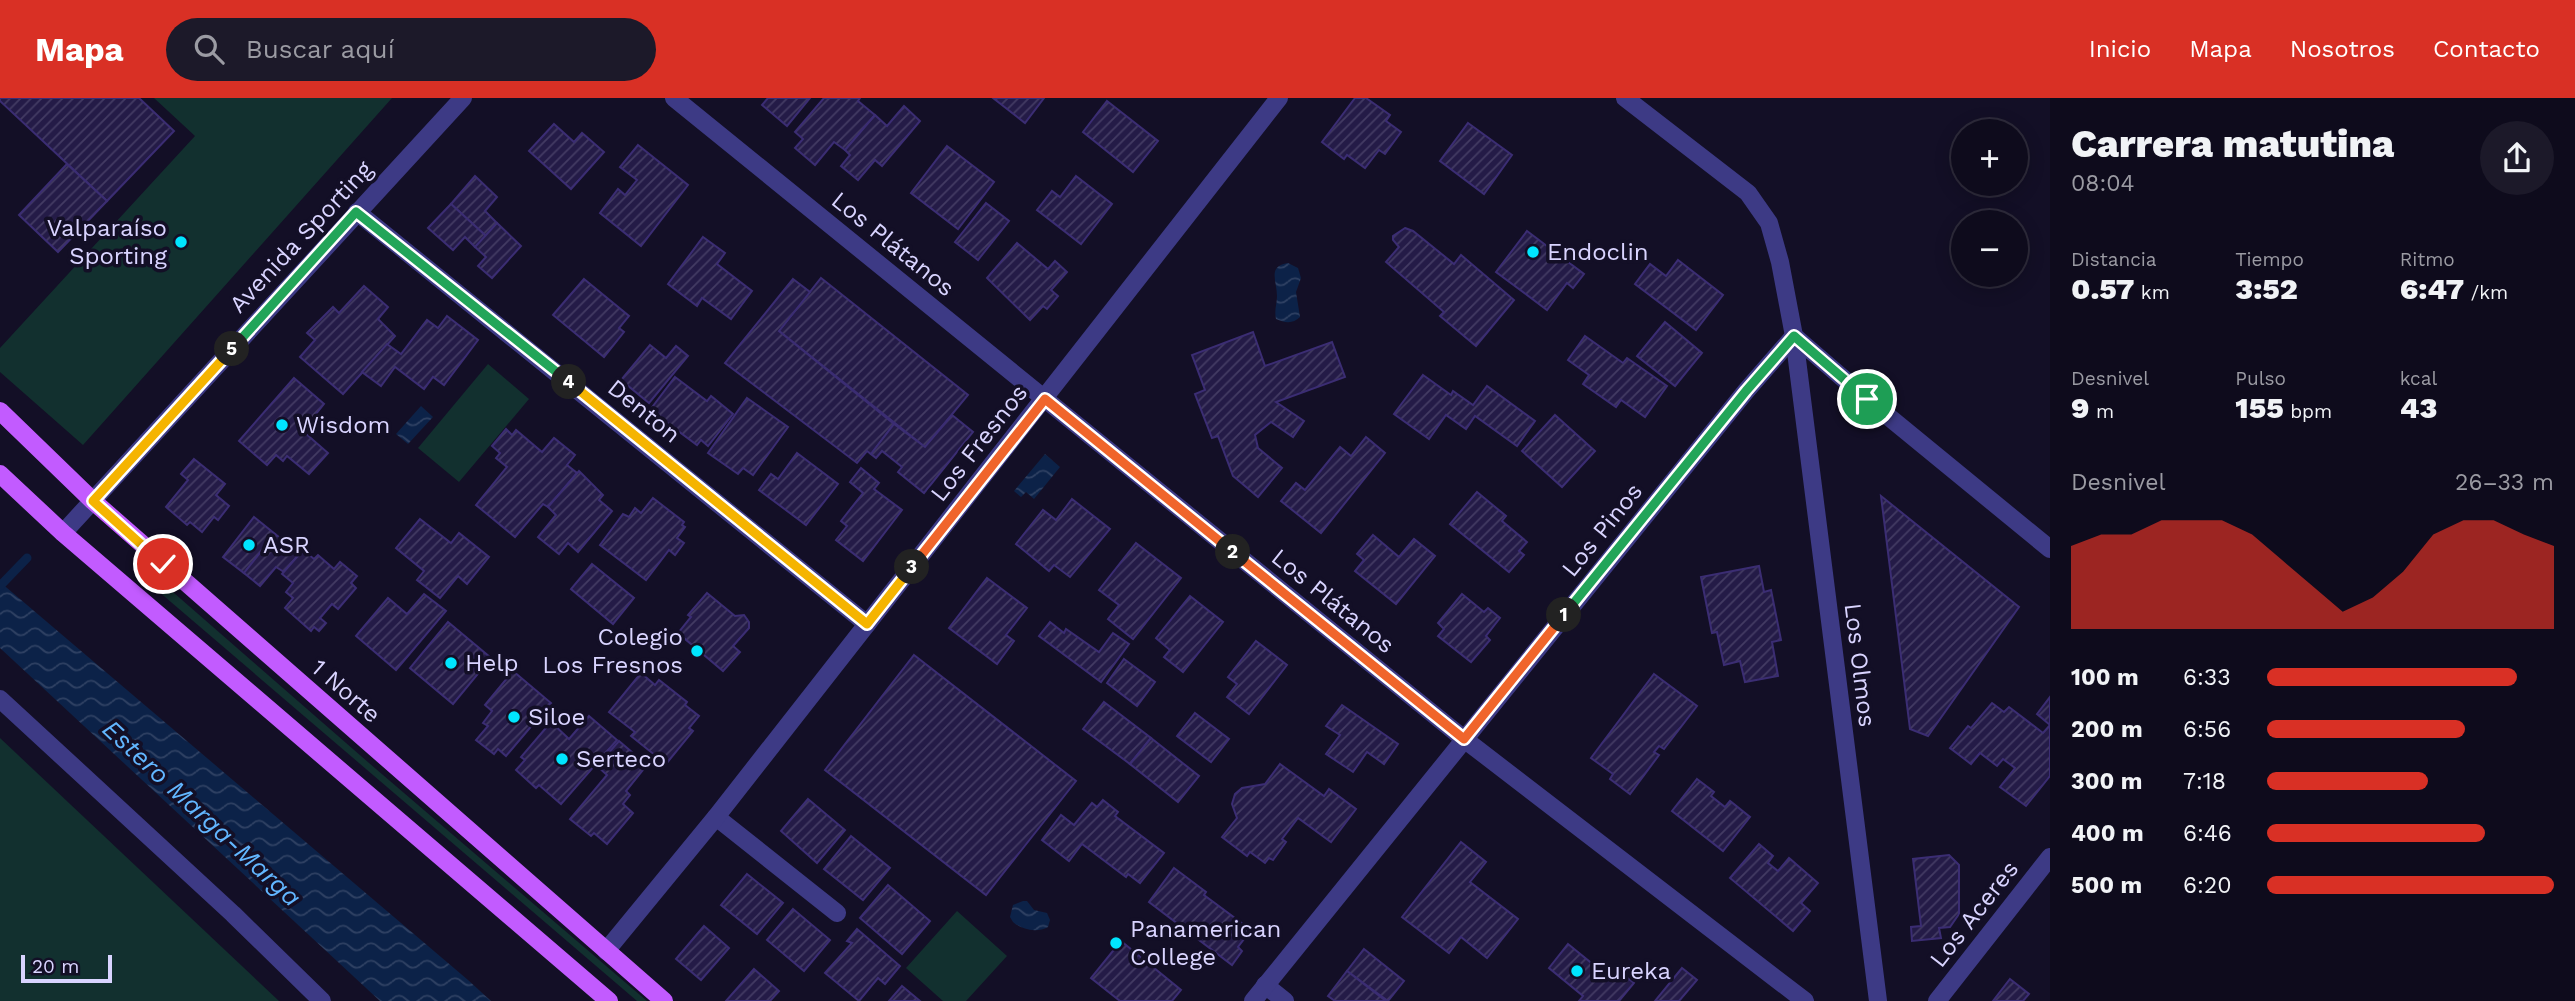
<!DOCTYPE html>
<html lang="es">
<head>
<meta charset="utf-8">
<style>
  body { margin:0; font-family:"Work Sans",sans-serif; background:#1c1929; color:#f1f3f6; height:100vh; display:flex; flex-direction:column; font-size:26px; white-space:nowrap }
  * { box-sizing:border-box; margin:0 }
  p { font-size:23px; color:#9b9ba3 }
  .icon { flex:none; width:38px; height:38px; fill:none; stroke:currentColor; stroke-width:2; stroke-linecap:round; stroke-linejoin:round }
  .map { position:relative; flex:1; overflow:hidden }
  .drawer { display:flex; flex-direction:column; background:#0e0b1c; width:525px }
  .drawer>* { flex:none }
  .fabs { position:absolute; left:1951px; top:21px; display:grid; gap:14px }
  .fabs a { display:grid; place-items:center; width:77px; height:77px; border-radius:50%; background:#0e0b1c; box-shadow:0 4px 18px #0003,0 0 0 2px #2e2b3b; font-size:35px }
  .scale { position:absolute; left:21px; bottom:18px; width:91px; box-sizing:border-box; padding-left:7px; border:4px solid #d9d4ff; border-top:0; font-size:19px; line-height:24px; white-space:nowrap; color:#d9d4ff; -webkit-text-stroke:5px #130f26; paint-order:stroke }
  .pin { position:absolute; display:grid; place-items:center; width:60px; height:60px; color:#fff; margin:-30px; border:4px solid #fff; border-radius:50%; box-shadow:0 2px 7px #0007 }
  .km { position:absolute; width:35px; height:35px; margin:-18px; border-radius:50%; background:#222; color:#fff; font-size:19px; line-height:35px; text-align:center }
  .round { display:grid; place-items:center; flex:none; width:74px; height:74px; border-radius:37px; background:#1c1929 }
  .summary { display:flex; align-items:center; justify-content:space-between; height:119px; padding:0 21px }
  h1 { font-size:38px; font-weight:800; line-height:52px }
  .stats { display:grid; grid-template-columns:repeat(3,1fr); gap:10px; height:119px; padding:7px 21px }
  .stats div { display:grid; align-content:center }
  .stats b { font-size:30px; font-weight:800 }
  .stats small { font-size:19px; font-weight:400 }
  .stats p { font-size:19px }
  .chart { height:196px; padding:14px 21px }
  .chart p { display:flex; justify-content:space-between }
  .chart svg { width:100%; height:126px; margin-top:7px; fill:#d93025; opacity:.7 }
  ul { padding:0 21px; list-style:none; font-size:23px }
  li { display:grid; grid-template-columns:112px 84px 1fr; align-items:center; height:52px }
  li i { height:18px; border-radius:9px; background:#d93025 }
  header { display:flex; align-items:center; gap:42px; box-sizing:border-box; height:98px; padding:0 35px; background:#d93025; color:#fff }
  header strong { font-size:33px }
  nav { display:flex; gap:38px; margin-inline-start:auto; font-size:24px }
  .search { width:490px; height:63px; background:#1c1929; display:flex; align-items:center; gap:18px; box-sizing:border-box; padding:0 24px; border-radius:38px; color:#9b9ba3; font-size:26px }
  main { display:flex; flex:1; min-height:0 }
  .map>svg:first-child { display:block }
</style>
</head>
<body>
<header>
<strong>Mapa</strong>
<div class="search"><svg class="icon" aria-label="search" viewBox="0 0 24 24"><circle cx="10" cy="10" r="6"/><path d="M15 15l6 6"/></svg>Buscar aquí</div>
<nav><a>Inicio</a><a>Mapa</a><a>Nosotros</a><a>Contacto</a></nav>
</header>
<main>
<div class="map">
<svg width="2050" height="903" viewBox="0 0 2050 903">
  <defs>
    <pattern id="water-waves" width="16" height="10" patternUnits="userSpaceOnUse" patternTransform="scale(1.75)"><rect width="16" height="10" fill="#0c2248"/><path d="M0 5q4-4 8 0t8 0" fill="none" stroke="#2f4163"/></pattern>
    <pattern id="building-hatch" width="6" height="6" patternUnits="userSpaceOnUse" patternTransform="scale(1.75)"><rect width="6" height="6" fill="#241b47"/><path d="M-1 1l2-2M0 6l6-6M5 7l2-2" fill="none" stroke="#433b63"/></pattern>
  </defs>
  <rect width="100%" height="100%" fill="#130f26"/>
  <g fill="#12302f">
    <polygon points="154,0 392,0 83,347 0,274 0,250 195,38"/>
    <polygon points="488,266 529,301 459,384 418,350"/>
    <polygon points="150,474 369,665 647,903 637,903 144,481"/>
    <polygon points="0,640 279,903 0,903"/>
    <polygon points="957,813 1007,858 966,903 943,903 906,870"/>
  </g>
  <g fill="url(#water-waves)">
    <path d="M1288,165L1298,170L1301,180L1296,194L1300,219C1293,226 1285,225 1276,221C1274,212 1277,206 1277,198C1277,183 1267,168 1288,165Z"/>
    <polygon points="421,308 433,319 408,346 396,336"/>
    <polygon points="1045,356 1060,369 1034,401 1026,394 1021,399 1014,393"/>
    <polygon points="0,484 468,882 491,903 380,903 0,550"/>
    <path d="M1023,803H1027L1034,812L1047,815L1050,822L1048,829C1037,835 1022,832 1013,824L1010,819L1013,807Z"/>
  </g>
  <g fill="none" stroke-linecap="round" stroke-linejoin="round">
    <polyline stroke="#0c2248" stroke-width="9" points="0,488 27,460"/>
  </g>
  <g fill="url(#building-hatch)" stroke="#3b2d73" stroke-width="2">
    <polygon points="0,0 139,0 174,33 107,103 0,3"/>
    <polygon points="768,0 810,0 787,28 762,7"/>
    <polygon points="824,0 860,0 858,3 875,17 845,52 834,44 815,67 795,50 803,41 795,34"/>
    <polygon points="993,0 1044,0 1025,25"/>
    <polygon points="1355,0 1366,0 1390,17 1386,23 1401,34 1385,56 1379,52 1365,70 1347,57 1344,61 1322,44"/>
    <polygon points="1107,3 1158,43 1133,74 1083,34"/>
    <polygon points="904,8 920,23 882,68 875,62 858,82 841,68 850,57 845,52 875,17 887,28"/>
    <polygon points="1468,25 1512,57 1484,96 1440,63"/>
    <polygon points="554,26 574,44 582,35 604,54 571,91 529,53"/>
    <polygon points="638,47 688,87 641,148 600,115 618,91 625,97 637,82 620,69"/>
    <polygon points="947,48 994,84 958,131 911,95"/>
    <polygon points="67,66 107,103 58,154 19,117"/>
    <polygon points="475,78 497,99 485,113 497,125 486,138 451,106"/>
    <polygon points="1076,78 1112,106 1081,146 1037,112 1052,93 1060,99"/>
    <polygon points="986,105 1009,123 978,162 955,144"/>
    <polygon points="451,106 486,138 475,149 465,139 453,152 428,130"/>
    <polygon points="497,125 521,148 492,180 478,168 486,159 475,149"/>
    <polygon points="1405,130 1413,133 1454,166 1461,157 1514,202 1476,248 1440,218 1444,214 1386,164 1399,149 1393,142 1393,138"/>
    <polygon points="1527,133 1584,176 1573,190 1567,185 1547,212 1496,174"/>
    <polygon points="703,139 725,155 717,166 752,193 731,221 702,200 697,208 668,186"/>
    <polygon points="1017,145 1048,171 1055,163 1067,174 1051,192 1058,198 1047,211 1043,208 1030,222 987,180"/>
    <polygon points="1678,162 1723,197 1696,232 1635,186 1650,166 1666,178"/>
    <polygon points="821,180 968,297 925,349 779,233"/>
    <polygon points="584,181 629,218 619,230 624,234 604,259 553,217"/>
    <polygon points="793,181 810,194 779,233 894,326 871,356 867,353 857,365 725,265"/>
    <polygon points="364,188 388,209 378,221 395,238 343,296 300,259 315,242 307,235 333,209 339,215"/>
    <polygon points="447,218 478,242 444,287 433,279 424,291 395,269 381,288 362,274 387,246 401,256 427,222 438,230"/>
    <polygon points="1665,224 1702,255 1675,288 1637,258"/>
    <polygon points="1253,234 1265,268 1332,244 1345,279 1276,304 1304,323 1293,339 1271,324 1255,337 1258,350 1282,370 1258,399 1233,378 1218,338 1212,340 1195,296 1205,292 1192,257"/>
    <polygon points="1585,238 1623,265 1627,260 1667,288 1645,319 1621,302 1616,309 1583,286 1589,277 1568,262"/>
    <polygon points="650,247 666,260 676,248 688,258 649,305 621,282"/>
    <polygon points="1423,277 1451,297 1453,293 1473,307 1487,288 1535,323 1517,348 1475,318 1466,331 1446,317 1429,341 1394,316"/>
    <polygon points="675,279 707,303 711,298 733,316 708,348 701,342 697,347 650,312"/>
    <polygon points="294,280 324,306 316,316 319,319 305,335 328,355 309,376 287,358 283,363 276,357 267,367 239,343"/>
    <polygon points="747,300 788,329 753,377 743,370 738,376 708,355"/>
    <polygon points="952,317 973,334 924,395 898,374 902,369 882,353 876,360 871,356 894,326 925,349"/>
    <polygon points="1555,317 1595,353 1562,389 1522,353"/>
    <polygon points="506,331 512,337 516,332 542,354 554,340 575,357 567,367 577,375 548,409 543,406 515,439 476,407 507,369 496,360 500,355 492,348"/>
    <polygon points="1366,339 1385,355 1321,435 1281,403 1296,385 1305,392 1340,349 1351,358"/>
    <polygon points="797,355 838,386 806,427 759,392 771,376 778,381"/>
    <polygon points="194,361 225,386 216,397 229,408 218,422 214,419 202,434 190,424 187,427 166,409 188,382 181,376"/>
    <polygon points="861,370 879,385 874,391 902,412 863,463 836,442 847,428 841,423 863,395 850,384"/>
    <polygon points="579,373 603,397 599,402 612,413 578,454 568,445 559,456 538,439 556,417 548,409"/>
    <polygon points="1477,394 1506,418 1502,423 1527,444 1519,453 1524,457 1509,474 1450,426"/>
    <polygon points="1881,398 2019,509 1928,638 1910,631"/>
    <polygon points="653,400 684,424 682,427 685,429 677,440 684,445 675,457 669,452 646,482 600,447 623,416 629,419 635,410 641,415"/>
    <polygon points="1072,401 1110,431 1070,479 1054,467 1049,473 1016,446 1043,412 1056,422"/>
    <polygon points="254,419 275,436 244,475 223,459"/>
    <polygon points="420,421 451,445 459,435 489,459 467,486 458,478 440,500 417,482 424,473 396,450"/>
    <polygon points="275,436 300,455 284,474 276,469 260,488 244,475"/>
    <polygon points="1373,437 1399,459 1414,441 1435,458 1396,506 1355,473 1364,462 1357,456"/>
    <polygon points="1136,445 1181,480 1133,541 1108,521 1119,507 1099,492"/>
    <polygon points="303,452 314,461 318,457 334,471 340,464 357,478 351,485 356,490 338,511 332,506 320,520 326,525 319,533 314,529 311,533 285,510 293,500 286,494 293,485 282,476"/>
    <polygon points="592,466 634,500 613,526 571,491"/>
    <polygon points="1759,468 1764,494 1771,492 1781,542 1772,544 1778,578 1745,584 1740,563 1724,567 1717,534 1712,535 1701,479"/>
    <polygon points="987,480 1027,510 1006,537 1014,543 997,566 949,530"/>
    <polygon points="707,495 735,518 744,517 749,524 749,530 733,548 740,554 723,573 678,535 691,519 688,517"/>
    <polygon points="424,496 446,513 396,572 356,538 388,500 407,516"/>
    <polygon points="1462,496 1484,514 1488,510 1500,520 1486,538 1490,542 1471,564 1438,538 1444,531 1438,525"/>
    <polygon points="1190,498 1223,524 1183,574 1164,559 1170,552 1156,540"/>
    <polygon points="448,524 491,560 453,606 410,570"/>
    <polygon points="1050,524 1064,535 1066,531 1099,554 1113,535 1129,546 1101,584 1039,538"/>
    <polygon points="1256,543 1287,567 1249,616 1227,599 1237,586 1228,579"/>
    <polygon points="914,557 1076,683 986,797 825,672"/>
    <polygon points="1124,561 1155,584 1137,608 1107,585"/>
    <polygon points="513,573 551,605 506,658 498,651 494,656 476,642 488,628 483,625 492,613 485,607"/>
    <polygon points="641,575 655,587 659,582 687,604 685,607 699,618 689,630 693,633 666,666 631,638 635,634 609,614"/>
    <polygon points="1654,576 1697,608 1664,651 1659,648 1654,654 1659,657 1630,696 1610,681 1613,676 1591,660"/>
    <polygon points="2050,599 2050,627 2037,616"/>
    <polygon points="1104,604 1151,640 1130,666 1083,631"/>
    <polygon points="1992,605 2004,614 2009,609 2043,635 2050,627 2050,678 2026,708 2000,689 2015,670 2003,661 1997,668 1980,655 1971,666 1950,650 1968,628 1971,630"/>
    <polygon points="1342,607 1398,646 1384,666 1367,654 1353,674 1326,656 1340,637 1326,628"/>
    <polygon points="1195,615 1229,641 1211,664 1177,638"/>
    <polygon points="589,618 617,642 561,706 539,687 536,690 516,672 525,662 521,659 551,624 569,641"/>
    <polygon points="1151,640 1199,678 1178,704 1130,666"/>
    <polygon points="619,643 647,667 626,693 630,697 623,706 633,715 607,746 594,735 591,738 570,721 607,677 597,668"/>
    <polygon points="1280,666 1324,698 1329,691 1356,711 1331,744 1298,720 1282,741 1286,744 1273,762 1269,760 1265,765 1250,754 1247,758 1222,739 1237,720 1232,706 1235,696 1242,690 1265,686"/>
    <polygon points="1697,681 1714,694 1711,698 1725,709 1730,703 1750,719 1723,753 1672,713"/>
    <polygon points="808,701 845,732 817,765 781,733"/>
    <polygon points="1103,702 1118,714 1115,718 1164,755 1140,785 1128,776 1126,779 1082,746 1069,763 1042,742 1061,717 1074,727 1092,705 1097,709"/>
    <polygon points="851,738 890,770 863,802 824,771"/>
    <polygon points="1461,744 1486,764 1470,784 1518,821 1487,860 1461,839 1449,855 1402,819"/>
    <polygon points="1759,746 1773,758 1768,765 1778,773 1789,760 1818,785 1801,805 1810,813 1793,833 1730,780"/>
    <polygon points="1949,757 1959,767 1959,816 1950,829 1939,830 1941,840 1912,843 1911,829 1921,828 1913,761"/>
    <polygon points="1174,770 1206,794 1204,797 1251,832 1238,849 1242,853 1232,867 1149,804"/>
    <polygon points="747,776 783,805 757,836 721,807"/>
    <polygon points="888,787 930,823 902,856 860,820"/>
    <polygon points="793,811 830,842 804,873 767,842"/>
    <polygon points="704,828 729,850 701,882 676,861"/>
    <polygon points="857,831 900,868 885,886 878,880 859,903 825,875 852,845 847,843"/>
    <polygon points="1121,843 1181,892 1172,903 1120,903 1091,880"/>
    <polygon points="1568,846 1605,876 1612,868 1634,885 1619,903 1579,903 1583,898 1549,870"/>
    <polygon points="1364,851 1404,883 1388,903 1347,873"/>
    <polygon points="1682,870 1697,882 1679,903 1655,903"/>
    <polygon points="754,871 779,893 770,903 726,903"/>
    <polygon points="1347,873 1386,903 1335,903 1328,898"/>
    <polygon points="2010,881 2029,896 2023,903 1993,903"/>
    <polygon points="902,888 920,903 889,903"/>
  </g>
  <g fill="none" stroke-linecap="round" stroke-linejoin="round">
    <g stroke="#3d3a85" stroke-width="18">
      <polyline points="674,0 1464,641 1805,903"/>
      <polyline points="1625,0 1748,95 1769,125 1780,164 1794,238 1878,903"/>
      <polyline points="357,114 867,526"/>
      <polyline points="1794,238 1867,301 2050,451"/>
      <polyline points="63,435 463,0"/>
      <polyline points="0,601 233,816 322,903"/>
      <polyline points="716,719 837,815"/>
      <polyline points="606,853 716,719 1279,0"/>
      <polyline points="1265,887 1285,903"/>
      <polyline points="1253,903 1746,293 1794,238"/>
      <polyline points="1937,903 2050,759"/>
    </g>
    <g stroke="#c25bff" stroke-width="18">
      <polyline points="0,313 93,403 664,903"/>
      <polyline points="0,376 63,435 609,903"/>
    </g>
  </g>
  <g fill="none" stroke-linecap="round" stroke-linejoin="round">
    <g stroke="#fff" stroke-width="14">
      <polyline id="split-1" points="1564,517 1746,293 1794,238 1867,301"/>
    </g>
    <g stroke="#fff" stroke-width="14">
      <polyline id="split-2" points="1233,454 1464,641 1564,517"/>
    </g>
    <g stroke="#fff" stroke-width="14">
      <polyline id="split-3" points="912,469 1045,301 1233,454"/>
    </g>
    <g stroke="#fff" stroke-width="14">
      <polyline id="split-4" points="569,284 867,526 912,469"/>
    </g>
    <g stroke="#fff" stroke-width="14">
      <polyline id="split-5" points="232,251 356,114 569,284"/>
    </g>
    <g stroke="#fff" stroke-width="14">
      <polyline id="split-6" points="163,466 93,403 232,251"/>
    </g>
    <use href="#split-1" stroke="#22a559" stroke-width="9"/>
    <use href="#split-2" stroke="#f0652b" stroke-width="9"/>
    <use href="#split-3" stroke="#f0652b" stroke-width="9"/>
    <use href="#split-4" stroke="#f5b400" stroke-width="9"/>
    <use href="#split-5" stroke="#22a559" stroke-width="9"/>
    <use href="#split-6" stroke="#f5b400" stroke-width="9"/>
  </g>
  <g fill="#00e5ff" stroke="#130f26" stroke-width="2.5">
    <circle cx="181" cy="144" r="7"/>
    <circle cx="1533" cy="154" r="7"/>
    <circle cx="282" cy="327" r="7"/>
    <circle cx="249" cy="447" r="7"/>
    <circle cx="697" cy="553" r="7"/>
    <circle cx="451" cy="565" r="7"/>
    <circle cx="514" cy="619" r="7"/>
    <circle cx="562" cy="661" r="7"/>
    <circle cx="1116" cy="845" r="7"/>
    <circle cx="1577" cy="873" r="7"/>
  </g>
  <g text-anchor="middle" dominant-baseline="central" stroke-width="7" stroke-linejoin="round" paint-order="stroke">
    <g font-size="24" fill="#d9d4ff" stroke="#130f26" text-anchor="start">
      <text x="167" y="130" text-anchor="end">Valparaíso<tspan x="167" dy="28">Sporting</tspan></text>
      <text x="1547" y="154">Endoclin</text>
      <text x="296" y="327">Wisdom</text>
      <text x="263" y="447">ASR</text>
      <text x="683" y="539" text-anchor="end">Colegio<tspan x="683" dy="28">Los Fresnos</tspan></text>
      <text x="465" y="565">Help</text>
      <text x="528" y="619">Siloe</text>
      <text x="576" y="661">Serteco</text>
      <text x="1130" y="831">Panamerican<tspan x="1130" dy="28">College</tspan></text>
      <text x="1591" y="873">Eureka</text>
    </g>
    <g font-size="24" fill="#d9d4ff" stroke="#130f26">
      <text transform="translate(301 139) rotate(-47)">Avenida Sporting</text>
      <text transform="translate(893 146) rotate(39)">Los Plátanos</text>
      <text transform="translate(644 313) rotate(39)">Denton</text>
      <text transform="translate(979 345) rotate(-52)">Los Fresnos</text>
      <text transform="translate(1602 432) rotate(-51)">Los Pinos</text>
      <text transform="translate(1333 503) rotate(39)">Los Plátanos</text>
      <text transform="translate(1860 567) rotate(83)">Los Olmos</text>
      <text transform="translate(346 593) rotate(41)">1 Norte</text>
      <text transform="translate(1974 816) rotate(-52)">Los Aceres</text>
    </g>
    <g font-size="26" font-style="italic" fill="#62b6ff" stroke="#130f26">
      <text transform="translate(202 715) rotate(43)">Estero Marga-Marga</text>
    </g>
  </g>
</svg>
<div class="fabs">
<a>+</a>
<a>−</a>
</div>
<div class="scale">20 m</div>
<div class="pin" style="left:1867px;top:301px;background:#1e9e55"><svg class="icon" aria-label="arrive" viewBox="0 0 24 24"><path d="M6 21V4h12l-3 4 3 4H6"/></svg></div>
<div class="pin" style="left:163px;top:466px;background:#d93025"><svg class="icon" aria-label="check" viewBox="0 0 24 24"><path d="M5 12l5 5 9-10"/></svg></div>
<b class="km" style="left:1564px;top:517px">1</b>
<b class="km" style="left:1233px;top:454px">2</b>
<b class="km" style="left:912px;top:469px">3</b>
<b class="km" style="left:569px;top:284px">4</b>
<b class="km" style="left:232px;top:251px">5</b>
</div>
<section class="drawer">
<div class="summary"><div><h1>Carrera matutina</h1><p>08:04</p></div><a class="round"><svg class="icon" aria-label="share" viewBox="0 0 24 24"><path d="M12 15V3M7 8l5-5 5 5M5 13v7h14v-7"/></svg></a></div>
<div class="stats">
<div><p>Distancia</p><b>0.57<small> km</small></b></div>
<div><p>Tiempo</p><b>3:52</b></div>
<div><p>Ritmo</p><b>6:47<small> /km</small></b></div>
</div>
<div class="stats">
<div><p>Desnivel</p><b>9<small> m</small></b></div>
<div><p>Pulso</p><b>155<small> bpm</small></b></div>
<div><p>kcal</p><b>43</b></div>
</div>
<div class="chart"><p><span>Desnivel</span>26–33 m</p>
<svg viewBox="0 0 160 44" preserveAspectRatio="none"><path d="M0 44V15L10 11L20 11L30 6L40 6L50 6L60 11L70 20L80 29L90 38L100 33L110 24L120 11L130 6L140 6L150 11L160 15V44z"/></svg>
</div>
<ul>
<li><b>100 m</b>6:33<i style="width:87%"></i></li>
<li><b>200 m</b>6:56<i style="width:69%"></i></li>
<li><b>300 m</b>7:18<i style="width:56%"></i></li>
<li><b>400 m</b>6:46<i style="width:76%"></i></li>
<li><b>500 m</b>6:20<i style="width:100%"></i></li>
</ul>
</section>
</main>
</body>
</html>
